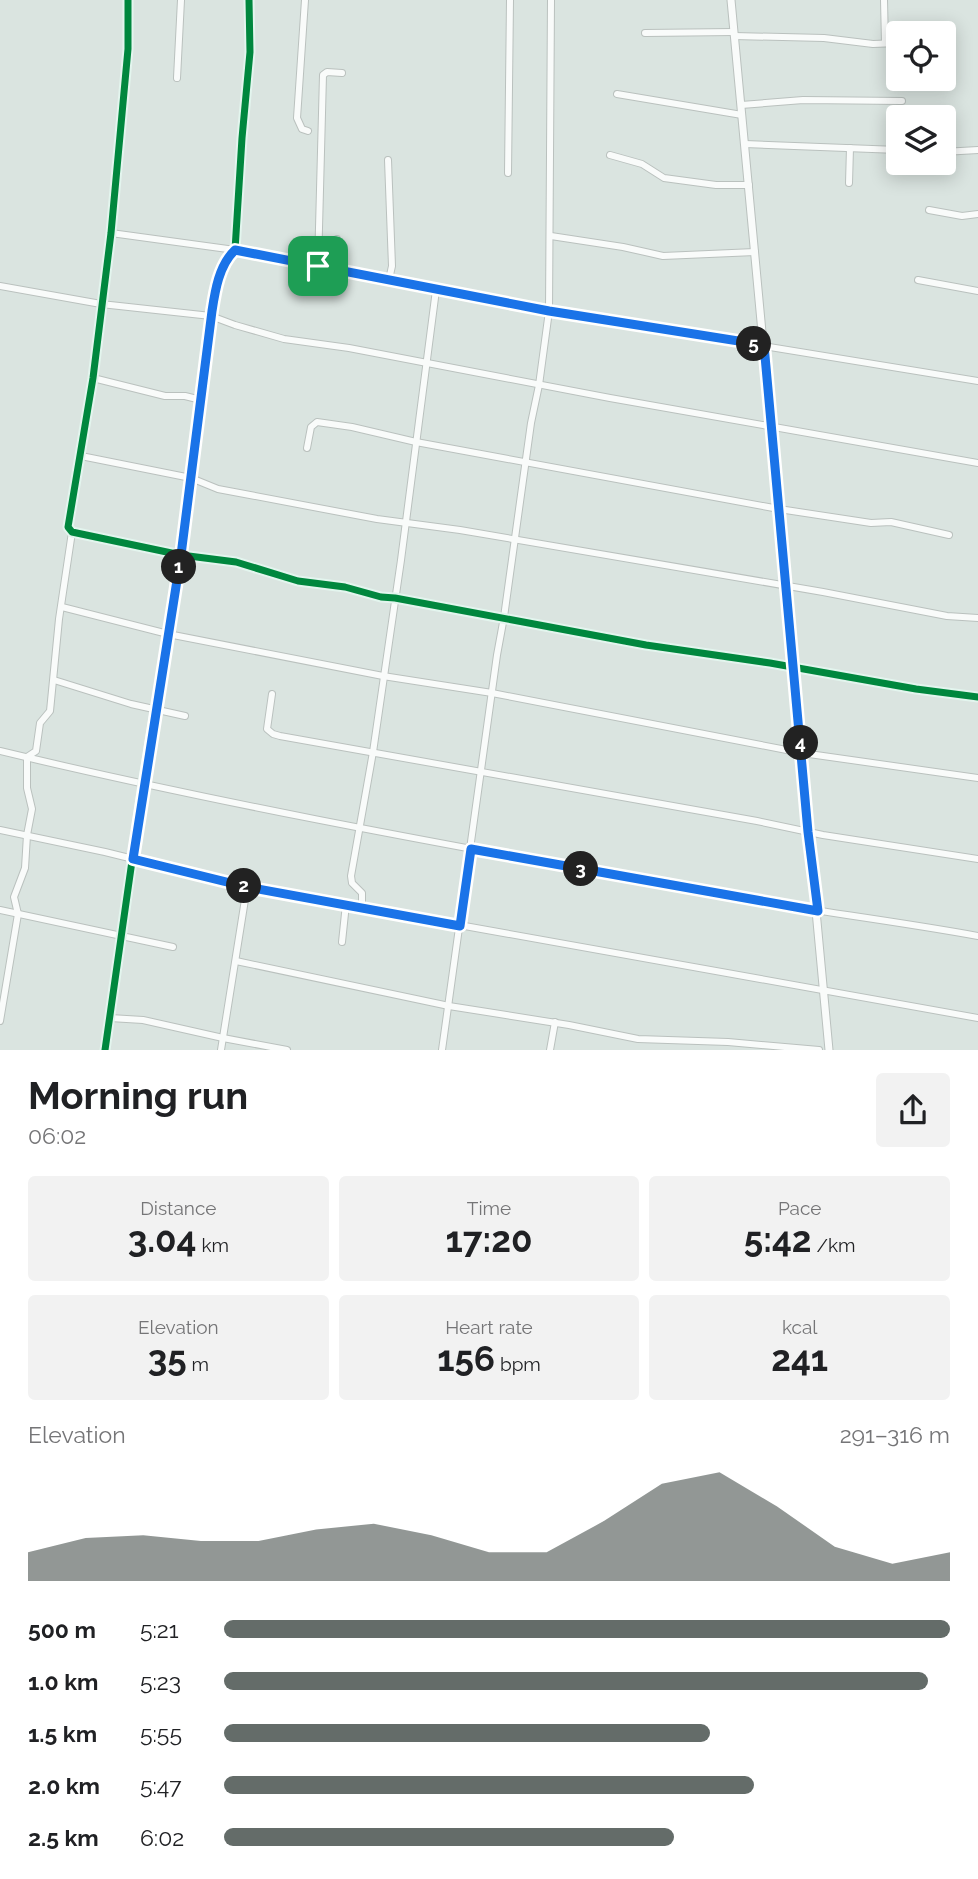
<!DOCTYPE html>
<html lang="en">
<head>
<meta charset="utf-8">
<style>
  body { margin:0; font-family:Raleway,sans-serif; background:#f2f2f2; color:#202124; height:100vh; display:flex; flex-direction:column; font-size:26px; white-space:nowrap }
  * { box-sizing:border-box; margin:0 }
  p { font-size:23px; color:#757577 }
  .icon { flex:none; width:38px; height:38px; fill:none; stroke:currentColor; stroke-width:2; stroke-linecap:round; stroke-linejoin:round }
  .map { position:relative; height:1050px; overflow:hidden }
  .details { display:flex; flex-direction:column; background:#fff; flex:1 }
  .details>* { flex:none }
  .tools { position:absolute; left:886px; top:21px; display:grid; gap:14px }
  .tools a { display:grid; place-items:center; width:70px; height:70px; border-radius:7px; background:#fff; box-shadow:0 4px 18px #0003; font-size:35px }
  .pin { position:absolute; display:grid; place-items:center; width:60px; height:60px; color:#fff; margin:-30px; border-radius:14px; box-shadow:0 4px 10px #0006 }
  .km { position:absolute; width:35px; height:35px; margin:-18px; border-radius:50%; background:#222; color:#fff; font-size:19px; line-height:35px; text-align:center }
  .round { display:grid; place-items:center; flex:none; width:74px; height:74px; border-radius:7px; background:#f2f2f2 }
  .head { display:flex; align-items:center; justify-content:space-between; height:119px; padding:0 28px }
  h1 { font-size:38px; font-weight:700; line-height:52px }
  .stats { display:grid; grid-template-columns:repeat(3,1fr); gap:10px; height:119px; padding:7px 28px }
  .stats div { display:grid; align-content:center; border-radius:7px; background:#f2f2f2; text-align:center }
  .stats b { font-size:35px; font-weight:700 }
  .stats small { font-size:19px; font-weight:400 }
  .stats p { font-size:19px }
  .chart { height:196px; padding:14px 28px }
  .chart p { display:flex; justify-content:space-between }
  .chart svg { width:100%; height:126px; margin-top:7px; fill:#646c69; opacity:.7 }
  ul { padding:0 28px; list-style:none; font-size:23px }
  li { display:grid; grid-template-columns:112px 84px 1fr; align-items:center; height:52px }
  li i { height:18px; border-radius:9px; background:#646c69 }
  .map>svg:first-child { display:block }
</style>
</head>
<body>
<div class="map">
<svg width="978" height="1050" viewBox="0 0 978 1050">
  <rect width="100%" height="100%" fill="#dae4e0"/>
  <g fill="none" stroke-linecap="round" stroke-linejoin="round">
    <g stroke="#bac1be" stroke-width="8">
      <g id="minor">
        <polyline points="128,0 128,49 111,233 93,378 68,527 72,532 181,555 236,562 298,581 345,587 381,597 395,598 646,645 770,663 916,689 978,697"/>
        <polyline points="305,0 297,118 302,129 308,131"/>
        <polyline points="884,0 885,43"/>
        <polyline points="645,33 734,32"/>
        <polyline points="734,36 824,38 873,44 898,43"/>
        <polyline points="177,78 181,0"/>
        <polyline points="617,94 742,115"/>
        <polyline points="741,105 803,100 902,101"/>
        <polyline points="745,144 898,150"/>
        <polyline points="943,152 978,150"/>
        <polyline points="610,155 642,164 664,178 716,185 749,185"/>
        <polyline points="508,173 510,0"/>
        <polyline points="849,183 850,148"/>
        <polyline points="929,210 962,216 978,214"/>
        <polyline points="111,233 235,250 549,311 978,381"/>
        <polyline points="551,236 623,247 663,256 755,252"/>
        <polyline points="337,239 342,271"/>
        <polyline points="318,266 323,75 327,72 342,73"/>
        <polyline points="918,280 978,291"/>
        <polyline points="384,281 390,275 392,266 388,160"/>
        <polyline points="0,286 101,304 211,316 235,325 284,339 349,348 610,398 978,463"/>
        <polyline points="93,378 165,396 185,396 201,400"/>
        <polyline points="307,448 311,427 317,422 352,427 416,442 779,509 871,523 891,522 949,535"/>
        <polyline points="81,456 191,478 218,489 377,519 460,530 823,592 947,616 978,618"/>
        <polyline points="62,607 168,634 383,676 492,693 802,753 978,778"/>
        <polyline points="54,680 131,704 185,716"/>
        <polyline points="272,694 267,729 273,734 280,736 757,821 823,835 978,859"/>
        <path d="M0,751C237,808 477,850 717,894C803,910 891,920 978,936"/>
        <polyline points="0,830 105,852 247,887 978,1018"/>
        <polyline points="362,907 362,893 352,883 351,876 373,752 401,560 436,290"/>
        <polyline points="0,910 173,947"/>
        <polyline points="342,942 346,904"/>
        <polyline points="236,961 449,1006 569,1025 638,1039 728,1042 819,1050"/>
        <polyline points="110,1018 143,1020 223,1038 287,1050"/>
        <polyline points="0,1021 18,914 14,897 25,868 27,835 32,809 27,788 27,757 36,751 40,723 50,711 59,619 72,532"/>
        <path d="M105,1050L143,784L181,555L212,311C215,291 219,265 235,250L242,138L250,52L249,0"/>
        <polyline points="221,1050 247,887"/>
        <polyline points="442,1050 497,655 504,617 531,423 539,385 549,311 551,0"/>
        <polyline points="550,1050 555,1022"/>
      </g>
    </g>
    <g stroke="#bac1be" stroke-width="9">
      <polyline id="tertiary" points="731,0 829,1050"/>
    </g>
    <use href="#minor" stroke="#f9fbfa" stroke-width="6"/>
    <use href="#tertiary" stroke="#f9fbfa" stroke-width="7"/>
    <g stroke="#e3f5ee" stroke-width="11">
      <g id="cycleway">
        <polyline points="128,0 128,49 111,233 93,378 68,527 72,532 181,555 236,562 298,581 345,587 381,597 395,598 646,645 770,663 916,689 978,697"/>
        <path d="M105,1050L143,784L181,555L212,311C215,291 219,265 235,250L242,138L250,52L249,0"/>
      </g>
    </g>
    <use href="#cycleway" stroke="#00873e" stroke-width="7"/>
  </g>
  <g fill="none" stroke-linecap="round" stroke-linejoin="round">
    <g stroke="#fff" stroke-width="14">
      <path id="route" d="M235,250L549,311L764,345L808,832L818,911L471,849L460,926L247,887L133,859L181,555L212,311C215,291 219,265 235,250Z"/>
    </g>
    <use href="#route" stroke="#1a73e8" stroke-width="9"/>
  </g>
</svg>
<div class="tools">
<a><svg class="icon" aria-label="locate" viewBox="0 0 24 24"><circle cx="12" cy="12" r="6"/><path d="M12 2v4M12 18v4M2 12h4M18 12h4"/></svg></a>
<a><svg class="icon" aria-label="layers" viewBox="0 0 24 24"><path d="M12 4l9 5-9 5-9-5zM3 14l9 5 9-5"/></svg></a>
</div>
<div class="pin" style="left:318px;top:266px;background:#1e9e55"><svg class="icon" aria-label="arrive" viewBox="0 0 24 24"><path d="M6 21V4h12l-3 4 3 4H6"/></svg></div>
<b class="km" style="left:179px;top:567px">1</b>
<b class="km" style="left:244px;top:886px">2</b>
<b class="km" style="left:581px;top:869px">3</b>
<b class="km" style="left:801px;top:743px">4</b>
<b class="km" style="left:754px;top:344px">5</b>
</div>
<section class="details">
<div class="head"><div><h1>Morning run</h1><p>06:02</p></div><a class="round"><svg class="icon" aria-label="share" viewBox="0 0 24 24"><path d="M12 15V3M7 8l5-5 5 5M5 13v7h14v-7"/></svg></a></div>
<div class="stats">
<div><p>Distance</p><b>3.04<small> km</small></b></div>
<div><p>Time</p><b>17:20</b></div>
<div><p>Pace</p><b>5:42<small> /km</small></b></div>
</div>
<div class="stats">
<div><p>Elevation</p><b>35<small> m</small></b></div>
<div><p>Heart rate</p><b>156<small> bpm</small></b></div>
<div><p>kcal</p><b>241</b></div>
</div>
<div class="chart"><p><span>Elevation</span>291–316 m</p>
<svg viewBox="0 0 160 44" preserveAspectRatio="none"><path d="M0 44V34L10 29L20 28L30 30L40 30L50 26L60 24L70 28L80 34L90 34L100 23L110 10L120 6L130 18L140 32L150 38L160 34V44z"/></svg>
</div>
<ul>
<li><b>500 m</b>5:21<i style="width:100%"></i></li>
<li><b>1.0 km</b>5:23<i style="width:97%"></i></li>
<li><b>1.5 km</b>5:55<i style="width:67%"></i></li>
<li><b>2.0 km</b>5:47<i style="width:73%"></i></li>
<li><b>2.5 km</b>6:02<i style="width:62%"></i></li>
</ul>
</section>
</body>
</html>
